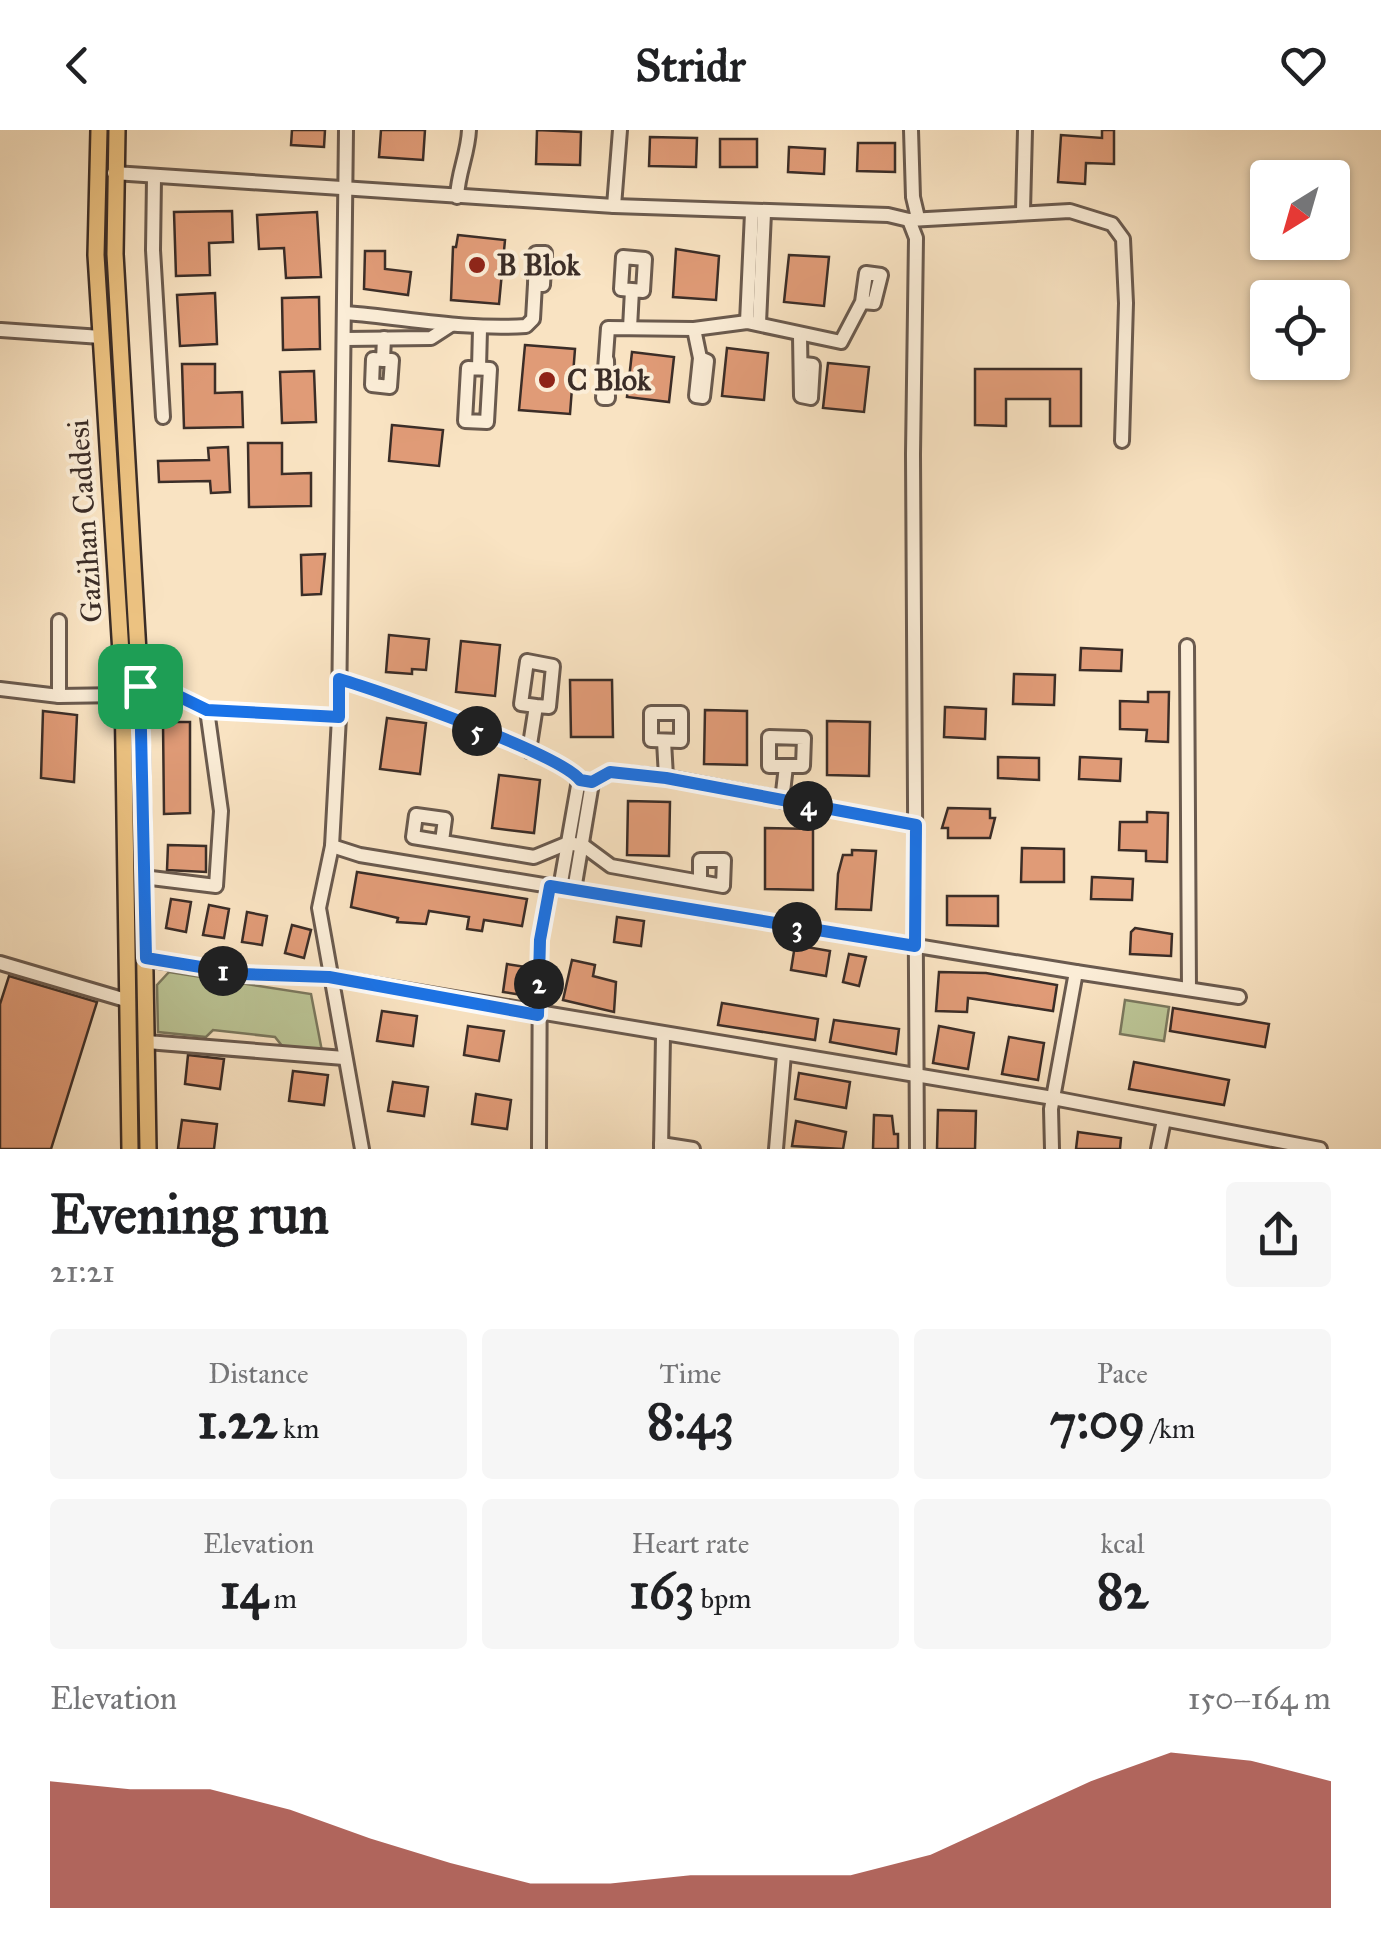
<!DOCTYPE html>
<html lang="en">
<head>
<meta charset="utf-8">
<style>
  body { margin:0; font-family:"IM FELL Great Primer",serif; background:#f6f6f6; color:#202124; height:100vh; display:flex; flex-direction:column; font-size:38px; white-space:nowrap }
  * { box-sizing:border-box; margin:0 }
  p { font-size:32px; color:#757577 }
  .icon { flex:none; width:55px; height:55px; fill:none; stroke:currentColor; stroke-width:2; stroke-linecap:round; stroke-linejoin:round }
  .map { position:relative; height:1019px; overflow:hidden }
  .panel { display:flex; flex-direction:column; background:#fff; flex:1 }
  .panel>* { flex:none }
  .needle { width:65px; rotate:217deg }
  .controls { position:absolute; left:1250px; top:30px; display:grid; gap:20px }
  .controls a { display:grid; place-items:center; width:100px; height:100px; border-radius:10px; background:#fff; box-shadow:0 2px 8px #0004; font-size:50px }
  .pin { position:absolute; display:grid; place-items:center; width:85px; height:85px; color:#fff; margin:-42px; border-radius:20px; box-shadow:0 5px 15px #0006 }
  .km { position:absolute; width:50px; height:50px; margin:-25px; border-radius:50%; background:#222; color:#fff; font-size:28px; line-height:50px; text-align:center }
  .round { display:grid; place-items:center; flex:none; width:105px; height:105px; border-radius:10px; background:#f6f6f6 }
  .headline { display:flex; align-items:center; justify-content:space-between; height:170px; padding:0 50px }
  h1 { font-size:55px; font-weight:800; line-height:75px }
  .metrics { display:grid; grid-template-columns:repeat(3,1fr); gap:15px; height:170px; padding:10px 50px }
  .metrics div { display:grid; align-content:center; border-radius:10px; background:#f6f6f6; text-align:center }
  .metrics b { font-size:50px; font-weight:800 }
  .metrics small { font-size:28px; font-weight:400 }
  .metrics p { font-size:28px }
  .chart { height:280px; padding:20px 50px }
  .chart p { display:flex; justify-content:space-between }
  .chart svg { width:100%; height:180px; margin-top:10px; fill:#8f2418; opacity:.7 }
  header { display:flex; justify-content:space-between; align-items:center; height:130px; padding:0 50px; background:#fff; font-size:45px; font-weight:800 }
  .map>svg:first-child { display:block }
</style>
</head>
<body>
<header><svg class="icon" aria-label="back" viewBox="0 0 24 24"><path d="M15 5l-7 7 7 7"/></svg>Stridr<svg class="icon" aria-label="heart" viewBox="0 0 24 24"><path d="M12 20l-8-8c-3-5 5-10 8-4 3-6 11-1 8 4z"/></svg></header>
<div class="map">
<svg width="1381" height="1019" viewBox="0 0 1381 1019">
  <rect width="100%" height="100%" fill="#f9e3c2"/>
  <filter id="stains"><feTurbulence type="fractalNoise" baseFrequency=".002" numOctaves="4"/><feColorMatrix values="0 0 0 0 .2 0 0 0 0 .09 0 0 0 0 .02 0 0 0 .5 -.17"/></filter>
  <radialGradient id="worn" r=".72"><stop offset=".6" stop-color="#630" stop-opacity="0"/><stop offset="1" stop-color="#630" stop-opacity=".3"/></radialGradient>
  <g fill="#bbc495" stroke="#7b785e" stroke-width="2.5">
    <polygon points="169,842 311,864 322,921 283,917 275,907 213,900 206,907 158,902 157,855"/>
    <polygon points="1125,870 1169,877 1164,911 1120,904"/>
  </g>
  <g fill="#e09b77" stroke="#3b2d27" stroke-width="2.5">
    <polygon points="292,0 325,0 324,17 291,15"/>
    <polygon points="381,0 425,0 423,30 379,27"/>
    <polygon points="537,0 581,2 580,35 536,34"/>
    <polygon points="1102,0 1114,0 1114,34 1086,33 1085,54 1058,52 1061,5 1102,8"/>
    <polygon points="650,7 697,8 696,37 649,36"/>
    <rect x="720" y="9" width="37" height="28"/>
    <polygon points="858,13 895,13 895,42 857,41"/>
    <polygon points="789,17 825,19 824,44 788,42"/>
    <polygon points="232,81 233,112 209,113 210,145 176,146 174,82"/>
    <polygon points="317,82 321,147 286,148 284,118 259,119 257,85"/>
    <polygon points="458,105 505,110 499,174 451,170 453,117 456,117"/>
    <polygon points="676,119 719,126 716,170 673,167"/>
    <polygon points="365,121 385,121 385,139 411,142 408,165 364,159"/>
    <polygon points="789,125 829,127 824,176 784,172"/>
    <polygon points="215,163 217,214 180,216 177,165"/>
    <polygon points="319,167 320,219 283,220 282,168"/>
    <polygon points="525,215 575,219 570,284 519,280"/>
    <polygon points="727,218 768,223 764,270 722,266"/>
    <polygon points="632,222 674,227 669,272 627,267"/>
    <polygon points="828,233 869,237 864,282 823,278"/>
    <polygon points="182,234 215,234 215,263 242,262 243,297 184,298"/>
    <polygon points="975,239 1081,239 1081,296 1050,296 1050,269 1006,269 1006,296 975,295"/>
    <polygon points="314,241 316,292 282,293 280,242"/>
    <polygon points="392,295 443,300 439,336 389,331"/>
    <polygon points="248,313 282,313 282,344 311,343 311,376 249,377"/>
    <polygon points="228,317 230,362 211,363 210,351 159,352 158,331 209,330 208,318"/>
    <polygon points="325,424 321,464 302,465 301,425"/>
    <polygon points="389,505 429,509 426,540 412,539 412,544 386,542"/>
    <polygon points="461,511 500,515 495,566 456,562"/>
    <polygon points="1081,518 1122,520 1121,541 1080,540"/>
    <polygon points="1014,544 1055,545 1054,575 1013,574"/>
    <polygon points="570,550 612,550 613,607 571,607"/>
    <polygon points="1148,562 1169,562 1168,612 1146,611 1147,600 1120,599 1120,571 1148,572"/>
    <polygon points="945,577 986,579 985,609 944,607"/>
    <polygon points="705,580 747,581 747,635 704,634"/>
    <polygon points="43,581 77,585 74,652 41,648"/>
    <polygon points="387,588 426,593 420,644 380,639"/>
    <polygon points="827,591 870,592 869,646 827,645"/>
    <polygon points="163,592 190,592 190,683 164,684"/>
    <polygon points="998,627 1039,628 1039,650 998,648"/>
    <polygon points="1080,627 1121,629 1120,651 1079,649"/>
    <polygon points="499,645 540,650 534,703 492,698"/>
    <polygon points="628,671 670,672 669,726 627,725"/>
    <polygon points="948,678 990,679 990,688 995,688 990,708 948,708 948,698 942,698"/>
    <polygon points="1147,682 1168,683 1167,732 1146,731 1146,721 1119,720 1120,692 1147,692"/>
    <polygon points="765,698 813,699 813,760 765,759"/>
    <polygon points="168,715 206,716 206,742 167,740"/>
    <polygon points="1022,718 1064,719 1064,752 1021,752"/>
    <polygon points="852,720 876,721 871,780 836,779 838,744 843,725 852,725"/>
    <polygon points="357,742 527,769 522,796 484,790 482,801 467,799 469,787 429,781 426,794 397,792 398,788 351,777"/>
    <polygon points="1092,747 1133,749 1132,770 1091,769"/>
    <polygon points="947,766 998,766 998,796 947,795"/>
    <polygon points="171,769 191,772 186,802 166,798"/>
    <polygon points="209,775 229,779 224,808 203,805"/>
    <polygon points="247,782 267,786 262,815 242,812"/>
    <polygon points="617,787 644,791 641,816 614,812"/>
    <polygon points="292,795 311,800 304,828 285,823"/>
    <polygon points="1135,798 1172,804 1171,826 1130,824 1131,802"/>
    <polygon points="795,815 830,821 826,846 791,840"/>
    <polygon points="849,824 866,827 859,856 843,852"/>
    <polygon points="572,830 595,835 593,846 616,852 614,882 563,870"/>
    <polygon points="507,834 526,837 522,865 503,862"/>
    <polygon points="939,842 986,843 1057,855 1053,881 968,868 967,882 936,881"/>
    <polygon points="9,846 97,872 51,1019 0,1019 0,874"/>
    <polygon points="722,873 818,889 815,910 718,895"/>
    <polygon points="1173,878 1269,894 1265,917 1170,901"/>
    <polygon points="382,881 417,886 413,916 377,911"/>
    <polygon points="834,890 899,899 896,924 830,912"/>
    <polygon points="468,896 504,901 499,931 464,925"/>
    <polygon points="939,896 974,903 968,939 933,933"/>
    <polygon points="1009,907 1044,913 1038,950 1002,944"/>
    <polygon points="188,925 224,929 220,959 185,954"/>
    <polygon points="1134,932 1229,950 1224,975 1129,959"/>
    <polygon points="293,941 328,945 324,975 289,971"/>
    <polygon points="799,943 850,952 846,978 795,969"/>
    <polygon points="393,952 428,957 424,986 388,981"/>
    <polygon points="476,964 511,970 507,999 472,994"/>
    <polygon points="938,980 976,981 975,1019 937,1019"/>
    <polygon points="874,985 892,986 894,1004 898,1004 898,1019 873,1019"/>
    <polygon points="182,990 217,994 214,1019 178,1019"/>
    <polygon points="796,991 846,1002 843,1019 792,1016"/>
    <polygon points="1078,1002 1121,1008 1120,1019 1076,1019"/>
  </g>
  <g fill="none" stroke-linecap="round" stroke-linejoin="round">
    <g stroke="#6a5a4e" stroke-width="18">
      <g id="minor">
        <polyline points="346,0 339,587 332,716 319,778 362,1019"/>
        <polyline points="911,0 913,67 918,88"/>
        <polyline points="114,43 614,76 888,85 909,90 1070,81 1112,94 1123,109 1126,173 1122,311"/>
        <polyline points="154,48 153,120 163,287"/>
        <path d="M457,67C458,42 468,24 469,0"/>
        <polyline points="614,76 620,0"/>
        <polyline points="1023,81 1025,0"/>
        <polyline points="909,90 916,108 913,324 917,1019"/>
        <path d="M346,183C407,188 465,200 526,196L533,189L535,154L543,155L545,123H536L535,154"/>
        <polyline points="747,192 752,83"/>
        <polyline points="759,193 764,83"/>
        <polyline points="630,198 632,160 643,161 645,129 623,127 621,159 632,160"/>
        <polyline points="694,199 700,228 696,266 703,267 707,231 700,228"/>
        <polyline points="1,200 101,207"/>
        <polyline points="800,206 801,266 811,268 813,235 804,234"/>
        <polyline points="345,209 431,208 451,195"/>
        <polyline points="383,230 392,230 390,257 372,255 373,229 383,230 384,208"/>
        <polyline points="607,230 608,268 603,268 608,198 694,199 747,192 841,212 862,172 874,173 881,145 866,143 862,172"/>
        <polygon points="468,238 490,239 487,292 465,291"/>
        <polyline points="479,238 480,199"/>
        <polyline points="59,491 59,566"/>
        <polyline points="1187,516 1189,858"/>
        <path d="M339,549C379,561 560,623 579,650L592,653L610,642L666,647L916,695"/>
        <polyline points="140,557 164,559 207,580 339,587"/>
        <polyline points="0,559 59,566 123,565"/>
        <polygon points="651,583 681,583 681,611 651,610"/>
        <polygon points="769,607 804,608 803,636 769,636"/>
        <polyline points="664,611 666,647"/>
        <polyline points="529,621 536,576 521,574 527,531 553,536 549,577 536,576"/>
        <polyline points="782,671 786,636"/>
        <polyline points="442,711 445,689 416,685 413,707 534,727 568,713 584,716 611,736 723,756 724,730 700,730 700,752"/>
        <polyline points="332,716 360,725 1076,842"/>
        <polyline points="143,747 216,756 221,681 207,580"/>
        <polyline points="560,758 579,650"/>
        <polyline points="574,760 592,653"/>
        <polyline points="146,829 243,844 329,847 1053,968 1320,1019"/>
        <polyline points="0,833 129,871"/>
        <polyline points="147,912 344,928"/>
        <polyline points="661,1014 693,1019"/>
        <polyline points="539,1019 540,810 550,756"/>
        <polyline points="661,1019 663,906"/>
        <polyline points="776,1019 784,924"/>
        <polyline points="1052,1019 1051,979 1076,842 1239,867"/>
        <polyline points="1158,1019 1164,990"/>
      </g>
    </g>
    <g stroke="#3b2d27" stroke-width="20">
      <g id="major">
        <polyline points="99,0 96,125 123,555 130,1019"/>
        <polyline points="117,0 115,124 140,557 148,1019"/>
      </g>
    </g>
    <use href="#minor" stroke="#fbedd7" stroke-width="12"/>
    <use href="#major" stroke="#ecc281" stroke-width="15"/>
  </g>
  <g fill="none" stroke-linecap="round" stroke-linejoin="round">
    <g stroke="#fff" stroke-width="20">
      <path id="route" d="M339,549C380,561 559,623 580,650L592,652L610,642L666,648L916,695L915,816L550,756L540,810L538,885L329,847L243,844L146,828L140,556L164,559L207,580L339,587Z"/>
    </g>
    <use href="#route" stroke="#1a73e8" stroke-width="12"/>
  </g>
  <g fill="#8f2418" stroke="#fbedd7" stroke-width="4">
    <circle cx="477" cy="135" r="10"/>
    <circle cx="547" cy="250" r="10"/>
  </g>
  <g text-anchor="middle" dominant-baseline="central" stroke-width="8" stroke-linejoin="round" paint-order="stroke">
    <g font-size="30" font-weight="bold" fill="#3b2d27" stroke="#fbedd7" text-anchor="start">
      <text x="497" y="135">B Blok</text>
      <text x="567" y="250">C Blok</text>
    </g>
    <g font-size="30" fill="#3b2d27" stroke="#fbedd7">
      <text transform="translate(85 391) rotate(-94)">Gazihan Caddesi</text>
    </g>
  </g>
  <rect width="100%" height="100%" filter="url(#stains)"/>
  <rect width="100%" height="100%" fill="url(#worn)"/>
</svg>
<div class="controls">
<a><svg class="needle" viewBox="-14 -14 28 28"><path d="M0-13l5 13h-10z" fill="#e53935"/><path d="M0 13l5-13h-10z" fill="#757577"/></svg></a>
<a><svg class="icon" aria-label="locate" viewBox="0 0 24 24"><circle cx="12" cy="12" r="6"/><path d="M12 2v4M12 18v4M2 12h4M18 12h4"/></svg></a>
</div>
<div class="pin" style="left:140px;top:556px;background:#1e9e55"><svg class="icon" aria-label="arrive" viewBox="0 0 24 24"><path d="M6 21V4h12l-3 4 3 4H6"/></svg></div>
<b class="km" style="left:223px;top:841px">1</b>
<b class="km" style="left:539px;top:854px">2</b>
<b class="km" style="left:797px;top:797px">3</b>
<b class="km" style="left:808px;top:676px">4</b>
<b class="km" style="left:477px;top:601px">5</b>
</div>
<section class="panel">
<div class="headline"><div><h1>Evening run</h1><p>21:21</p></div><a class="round"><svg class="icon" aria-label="share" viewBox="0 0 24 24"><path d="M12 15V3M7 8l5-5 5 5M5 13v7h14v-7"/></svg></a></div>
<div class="metrics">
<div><p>Distance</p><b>1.22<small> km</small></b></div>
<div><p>Time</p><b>8:43</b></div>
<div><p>Pace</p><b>7:09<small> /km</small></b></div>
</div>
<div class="metrics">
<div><p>Elevation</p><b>14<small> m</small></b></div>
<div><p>Heart rate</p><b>163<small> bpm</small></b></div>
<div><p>kcal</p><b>82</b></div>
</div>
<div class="chart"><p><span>Elevation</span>150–164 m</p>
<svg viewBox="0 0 160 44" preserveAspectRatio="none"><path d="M0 44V13L10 15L20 15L30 20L40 27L50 33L60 38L70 38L80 36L90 36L100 36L110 31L120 22L130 13L140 6L150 8L160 13V44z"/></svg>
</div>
</section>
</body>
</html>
